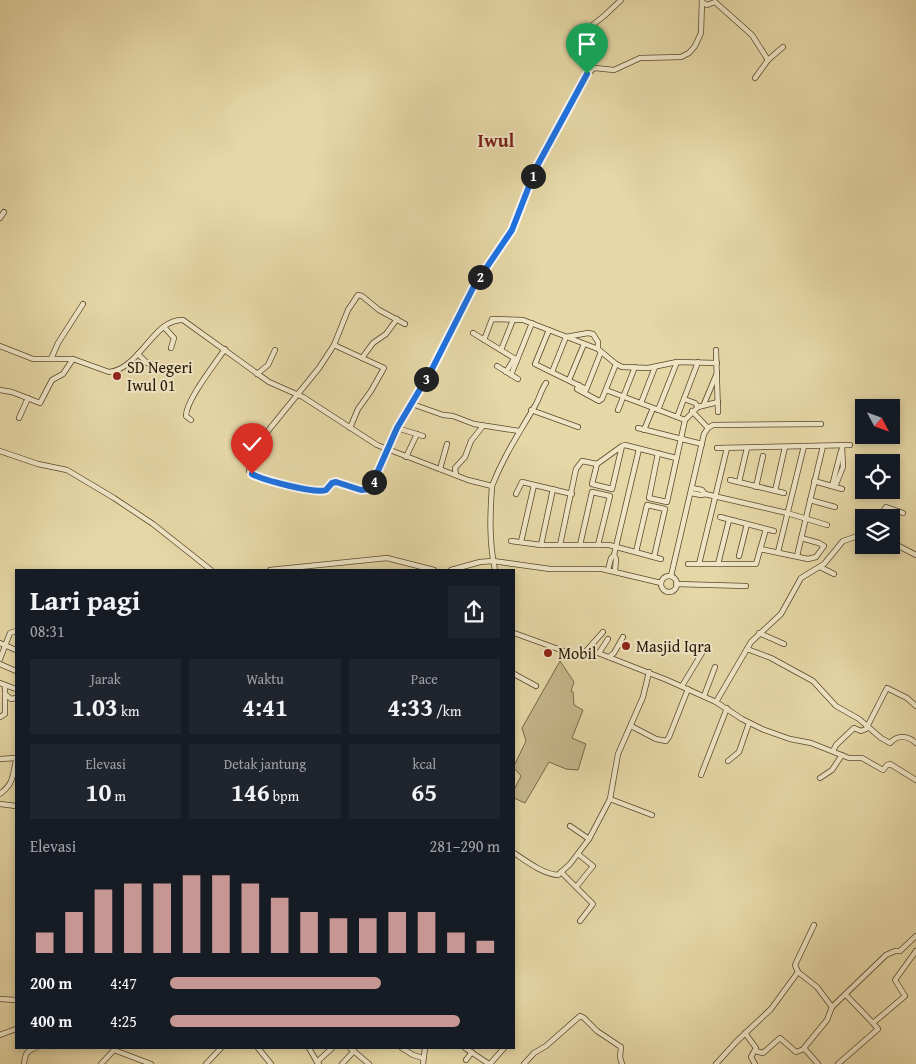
<!DOCTYPE html>
<html lang="id">
<head>
<meta charset="utf-8">
<style>
  body { margin:0; font-family:"Gentium Book Plus",serif; background:#20242c; color:#f1f3f6; height:100vh; display:flex; flex-direction:column; font-size:19px; white-space:nowrap }
  * { box-sizing:border-box; margin:0 }
  p { font-size:16px; color:#9ea1a6 }
  .icon { flex:none; width:28px; height:28px; fill:none; stroke:currentColor; stroke-width:2; stroke-linecap:round; stroke-linejoin:round }
  .map { position:relative; flex:1; overflow:hidden }
  .sheet { position:absolute; left:15px; top:569px; width:500px; height:480px; display:flex; flex-direction:column; background:#171b24; border-radius:0px; box-shadow:0 2px 8px #0003 }
  .sheet>* { flex:none }
  .needle { width:32px; rotate:131deg }
  .fabs { position:absolute; left:855px; top:399px; display:grid; gap:10px }
  .fabs a { display:grid; place-items:center; width:45px; height:45px; border-radius:0px; background:#171b24; box-shadow:0 2px 8px #0003; font-size:25px }
  .pin { position:absolute; display:grid; place-items:center; width:42px; height:42px; color:#fff; margin:-51px -21px; border-radius:50% 50% 50% 0; rotate:-45deg; box-shadow:0 0 5px #0007 }
  .pin .icon { rotate:45deg }
  .km { position:absolute; width:25px; height:25px; margin:-12px; border-radius:50%; background:#222; color:#fff; font-size:14px; line-height:25px; text-align:center }
  .round { display:grid; place-items:center; flex:none; width:52px; height:52px; border-radius:0px; background:#20242c }
  .summary { display:flex; align-items:center; justify-content:space-between; height:85px; padding:0 15px }
  h1 { font-size:28px; font-weight:800; line-height:38px }
  .metrics { display:grid; grid-template-columns:repeat(3,1fr); gap:8px; height:85px; padding:5px 15px }
  .metrics div { display:grid; align-content:center; border-radius:0px; background:#20242c; text-align:center }
  .metrics b { font-size:25px; font-weight:800 }
  .metrics small { font-size:14px; font-weight:400 }
  .metrics p { font-size:14px }
  .chart { height:140px; padding:10px 15px }
  .chart p { display:flex; justify-content:space-between }
  .chart svg { width:100%; height:90px; margin-top:5px; stroke:#c59692; stroke-width:6 }
  ul { padding:0 15px; list-style:none; font-size:16px }
  li { display:grid; grid-template-columns:80px 60px 1fr; align-items:center; height:38px }
  li i { height:12px; border-radius:6px; background:#c59692 }
  .map>svg:first-child { display:block }
</style>
</head>
<body>
<div class="map">
<svg width="916" height="1064" viewBox="0 0 916 1064">
  <rect width="100%" height="100%" fill="#e6d7a6"/>
  <filter id="stains"><feTurbulence type="fractalNoise" baseFrequency=".004" numOctaves="4"/><feColorMatrix values="0 0 0 0 .2 0 0 0 0 .09 0 0 0 0 .02 0 0 0 .5 -.17"/></filter>
  <radialGradient id="worn" r=".72"><stop offset=".6" stop-color="#630" stop-opacity="0"/><stop offset="1" stop-color="#630" stop-opacity=".3"/></radialGradient>
  <polygon fill="#c6b78b" stroke="#776849" points="560,661 574,682 571,691 573,692 574,705 583,710 572,738 586,744 578,770 566,769 549,762 525,803 514,798 514,790 521,776 514,768 514,766 526,741 522,728"/>
  <g fill="none" stroke-linecap="round" stroke-linejoin="round">
    <g stroke="#58482f" stroke-width="6">
      <g id="minor">
        <polyline points="702,2 707,5 715,2 752,35 768,60"/>
        <polyline points="590,27 604,16 621,0"/>
        <polyline points="755,78 768,60 783,47"/>
        <polyline points="0,218 4,212"/>
        <polyline points="164,327 174,338 171,348"/>
        <polyline points="549,330 535,364 586,389"/>
        <polyline points="473,333 517,360"/>
        <polyline points="484,340 492,319 523,320 598,349 616,364 622,367 648,368 677,362 717,363"/>
        <polyline points="334,345 348,310 358,295 362,296 379,310 405,324"/>
        <path d="M0,346L33,359H73L109,372C140,369 154,318 183,320L269,382L303,397L377,445L468,480L492,486C490,515 489,542 495,570"/>
        <polyline points="501,350 513,320"/>
        <polyline points="716,350 718,412"/>
        <polyline points="138,354 147,363 154,365"/>
        <polyline points="362,358 373,343 386,334 397,319"/>
        <polyline points="51,359 58,343 83,304"/>
        <polyline points="497,366 518,379"/>
        <polyline points="506,372 514,359"/>
        <polyline points="552,372 566,337 588,333 593,334 598,342 598,349"/>
        <polyline points="257,374 268,365 275,350"/>
        <polyline points="511,375 532,323"/>
        <polyline points="569,380 584,344"/>
        <polyline points="579,385 577,389 599,401 602,399 616,364"/>
        <polyline points="0,390 12,392 40,403 52,380 63,374 73,359"/>
        <polyline points="586,390 601,352"/>
        <polyline points="606,390 685,420"/>
        <polyline points="684,399 695,403 698,407"/>
        <polyline points="641,403 655,367"/>
        <polyline points="412,404 443,415 453,416 474,424 519,431"/>
        <polyline points="704,404 717,373"/>
        <polyline points="531,410 578,427"/>
        <polyline points="618,410 635,367"/>
        <polyline points="658,410 677,362"/>
        <polyline points="692,411 708,428"/>
        <polyline points="677,417 698,362"/>
        <polyline points="19,418 28,398"/>
        <path d="M191,420L186,416C186,400 215,364 225,349"/>
        <path d="M350,428L358,409L371,391L384,368L334,345L319,368L263,437L249,471C256,480 315,493 326,490C328,488 329,485 331,484C339,479 359,493 370,489L397,428L431,369L474,286L512,230L537,168L587,75L592,70L595,68L614,70L640,58L681,57L689,53L695,46L701,33L702,0"/>
        <polyline points="397,428 423,436"/>
        <polyline points="638,428 702,444"/>
        <polyline points="644,430 653,408"/>
        <polyline points="622,446 612,489 592,484 597,464 622,446 625,445 676,458"/>
        <polyline points="717,448 850,445"/>
        <polyline points="0,451 38,464 67,470 114,498 153,524 211,570"/>
        <polyline points="658,453 649,498 667,502 685,420 698,407 718,402"/>
        <polyline points="406,457 417,434"/>
        <polyline points="440,469 447,444"/>
        <polyline points="456,475 455,468 465,457 471,441 483,426"/>
        <polyline points="730,480 784,493"/>
        <polyline points="814,481 842,489"/>
        <polyline points="739,482 747,448"/>
        <path d="M492,486C504,455 520,432 536,404C540,397 541,390 546,383"/>
        <polyline points="832,486 841,451"/>
        <polyline points="756,487 763,456"/>
        <polyline points="835,487 843,467 842,446"/>
        <polyline points="692,488 702,490 705,494"/>
        <polyline points="775,491 785,447"/>
        <polyline points="691,493 701,495 705,494 787,513 827,525"/>
        <polyline points="516,494 522,482 572,494"/>
        <polyline points="810,500 835,507"/>
        <polyline points="720,517 774,531"/>
        <polyline points="879,518 886,507 903,513"/>
        <polyline points="511,541 541,545 609,545 661,559"/>
        <polyline points="521,542 534,485"/>
        <polyline points="891,542 916,555"/>
        <polyline points="541,545 553,489"/>
        <polyline points="560,545 576,469 582,461 597,464"/>
        <polyline points="580,545 592,492 610,496 598,545"/>
        <polyline points="760,549 808,559 816,557 824,546 819,543 801,538"/>
        <polyline points="636,552 647,505 665,509 654,557"/>
        <polyline points="778,552 804,446"/>
        <polyline points="614,555 616,559 615,571"/>
        <polyline points="739,556 747,524"/>
        <polyline points="797,556 823,446"/>
        <polyline points="688,564 756,564 766,529"/>
        <polyline points="699,564 727,448"/>
        <polyline points="718,564 729,520"/>
        <polyline points="820,567 834,574"/>
        <polyline points="270,570 387,558 434,570"/>
        <polyline points="451,570 480,562 493,561 550,569 602,569 661,583"/>
        <polyline points="608,570 611,558 614,555 639,449"/>
        <polyline points="671,576 704,434 708,428 713,425 821,424"/>
        <circle cx="669" cy="584" r="8"/>
        <polyline points="676,584 746,586"/>
        <polyline points="514,633 572,654 593,651 667,680 716,702 751,642 781,614 801,578 824,564 843,541 864,534"/>
        <polyline points="759,633 784,644"/>
        <polyline points="0,643 16,650"/>
        <path d="M747,649L771,658L813,681L836,706L859,719L881,738L890,743C898,734 908,736 916,743"/>
        <polyline points="586,651 603,632"/>
        <polyline points="599,653 608,639"/>
        <polyline points="609,657 614,653 623,637"/>
        <polyline points="0,659 10,633 16,631"/>
        <polyline points="0,664 16,671"/>
        <polyline points="514,674 536,686"/>
        <polyline points="0,683 16,689"/>
        <polyline points="5,685 5,694 11,699 16,698"/>
        <polyline points="682,686 702,653"/>
        <polyline points="704,696 715,667"/>
        <polyline points="716,702 742,719 762,729 790,739 811,743 849,758 862,758 883,770 887,765 890,764 916,780"/>
        <polyline points="0,717 5,714 5,694"/>
        <polyline points="631,726 656,739 666,741 669,737 688,689"/>
        <polyline points="833,751 836,745 854,728 861,731 866,729 887,688 907,698 916,706"/>
        <polyline points="0,759 16,758"/>
        <polyline points="728,761 739,752 749,723"/>
        <polyline points="701,775 727,708"/>
        <polyline points="820,778 832,770 842,755"/>
        <path d="M0,794C14,783 12,777 16,761"/>
        <polyline points="610,799 652,815"/>
        <polyline points="0,804 16,806"/>
        <polyline points="570,826 589,839"/>
        <path d="M514,853C526,861 543,874 558,875L570,864L589,839L610,799L618,754L643,697L649,672"/>
        <polyline points="561,872 593,904 580,921"/>
        <polyline points="577,886 593,866 578,854"/>
        <polyline points="814,925 795,965 798,972 817,987 832,1007"/>
        <polyline points="846,995 873,1023"/>
        <polyline points="0,999 16,1000"/>
        <polyline points="745,1033 756,1048 751,1057 755,1064"/>
        <polyline points="0,1035 16,1029"/>
        <polyline points="258,1048 271,1064"/>
        <polyline points="309,1048 317,1062"/>
        <polyline points="350,1048 369,1064"/>
        <polyline points="402,1048 413,1055 423,1058"/>
        <polyline points="465,1048 489,1064"/>
        <polyline points="755,1051 763,1053 780,1038 796,1052 804,1049"/>
        <polyline points="466,1060 472,1052"/>
        <path d="M24,1064C25,1055 26,1051 35,1048"/>
        <polyline points="101,1064 114,1050 151,1064"/>
        <polyline points="206,1064 221,1048"/>
        <polyline points="319,1064 317,1062 332,1048"/>
        <polyline points="342,1064 354,1051"/>
        <polyline points="423,1064 425,1048"/>
        <polyline points="490,1064 504,1048"/>
        <polyline points="524,1064 534,1053 546,1046 580,1016 584,1018 597,1031 621,1047 620,1057 622,1064"/>
        <polyline points="716,1064 736,1042 771,1009 798,972"/>
        <polyline points="818,1064 804,1048 827,1020 832,1007 886,955 895,951 900,951 916,936"/>
        <polyline points="838,1064 878,1029 873,1023 905,996 895,980 916,951"/>
      </g>
    </g>
    <use href="#minor" stroke="#efe5c5" stroke-width="4.5"/>
  </g>
  <g fill="none" stroke-linecap="round" stroke-linejoin="round">
    <g stroke="#fff" stroke-width="10">
      <path id="route" d="M252,474C263,480 315,494 326,490L332,483L336,482L361,490L370,489L397,428L432,369L474,286L512,230L536,168L587,74"/>
    </g>
    <use href="#route" stroke="#1a73e8" stroke-width="6"/>
  </g>
  <g fill="#8f2418" stroke="#efe5c5" stroke-width="2">
    <circle cx="117" cy="376" r="5"/>
    <circle cx="626" cy="646" r="5"/>
    <circle cx="548" cy="653" r="5"/>
  </g>
  <g text-anchor="middle" dominant-baseline="central" stroke-width="4" stroke-linejoin="round" paint-order="stroke">
    <g font-size="16" fill="#281807" stroke="#efe5c5" text-anchor="start">
      <text x="127" y="367">SD Negeri<tspan x="127" dy="18">Iwul 01</tspan></text>
      <text x="636" y="646">Masjid Iqra</text>
      <text x="558" y="653">Mobil</text>
    </g>
    <g font-size="19" font-weight="bold" fill="#7a1f14" stroke="#efe5c5">
      <text x="496" y="140">Iwul</text>
    </g>
  </g>
  <rect width="100%" height="100%" filter="url(#stains)"/>
  <rect width="100%" height="100%" fill="url(#worn)"/>
</svg>
<div class="fabs">
<a><svg class="needle" viewBox="-14 -14 28 28"><path d="M0-13l5 13h-10z" fill="#e53935"/><path d="M0 13l5-13h-10z" fill="#9ea1a6"/></svg></a>
<a><svg class="icon" aria-label="locate" viewBox="0 0 24 24"><circle cx="12" cy="12" r="6"/><path d="M12 2v4M12 18v4M2 12h4M18 12h4"/></svg></a>
<a><svg class="icon" aria-label="layers" viewBox="0 0 24 24"><path d="M12 4l9 5-9 5-9-5zM3 14l9 5 9-5"/></svg></a>
</div>
<div class="pin" style="left:587px;top:74px;background:#1e9e55"><svg class="icon" aria-label="arrive" viewBox="0 0 24 24"><path d="M6 21V4h12l-3 4 3 4H6"/></svg></div>
<div class="pin" style="left:252px;top:474px;background:#d93025"><svg class="icon" aria-label="check" viewBox="0 0 24 24"><path d="M5 12l5 5 9-10"/></svg></div>
<b class="km" style="left:533px;top:176px">1</b>
<b class="km" style="left:480px;top:277px">2</b>
<b class="km" style="left:426px;top:379px">3</b>
<b class="km" style="left:374px;top:482px">4</b>
<section class="sheet">
<div class="summary"><div><h1>Lari pagi</h1><p>08:31</p></div><a class="round"><svg class="icon" aria-label="share" viewBox="0 0 24 24"><path d="M12 15V3M7 8l5-5 5 5M5 13v7h14v-7"/></svg></a></div>
<div class="metrics">
<div><p>Jarak</p><b>1.03<small> km</small></b></div>
<div><p>Waktu</p><b>4:41</b></div>
<div><p>Pace</p><b>4:33<small> /km</small></b></div>
</div>
<div class="metrics">
<div><p>Elevasi</p><b>10<small> m</small></b></div>
<div><p>Detak jantung</p><b>146<small> bpm</small></b></div>
<div><p>kcal</p><b>65</b></div>
</div>
<div class="chart"><p><span>Elevasi</span>281–290 m</p>
<svg viewBox="0 0 160 44" preserveAspectRatio="none"><path d="M5 44V34M15 44V24M25 44V13M35 44V10M45 44V10M55 44V6M65 44V6M75 44V10M85 44V17M95 44V24M105 44V27M115 44V27M125 44V24M135 44V24M145 44V34M155 44V38"/></svg>
</div>
<ul>
<li><b>200 m</b>4:47<i style="width:64%"></i></li>
<li><b>400 m</b>4:25<i style="width:88%"></i></li>
</ul>
</section>
</div>
</body>
</html>
